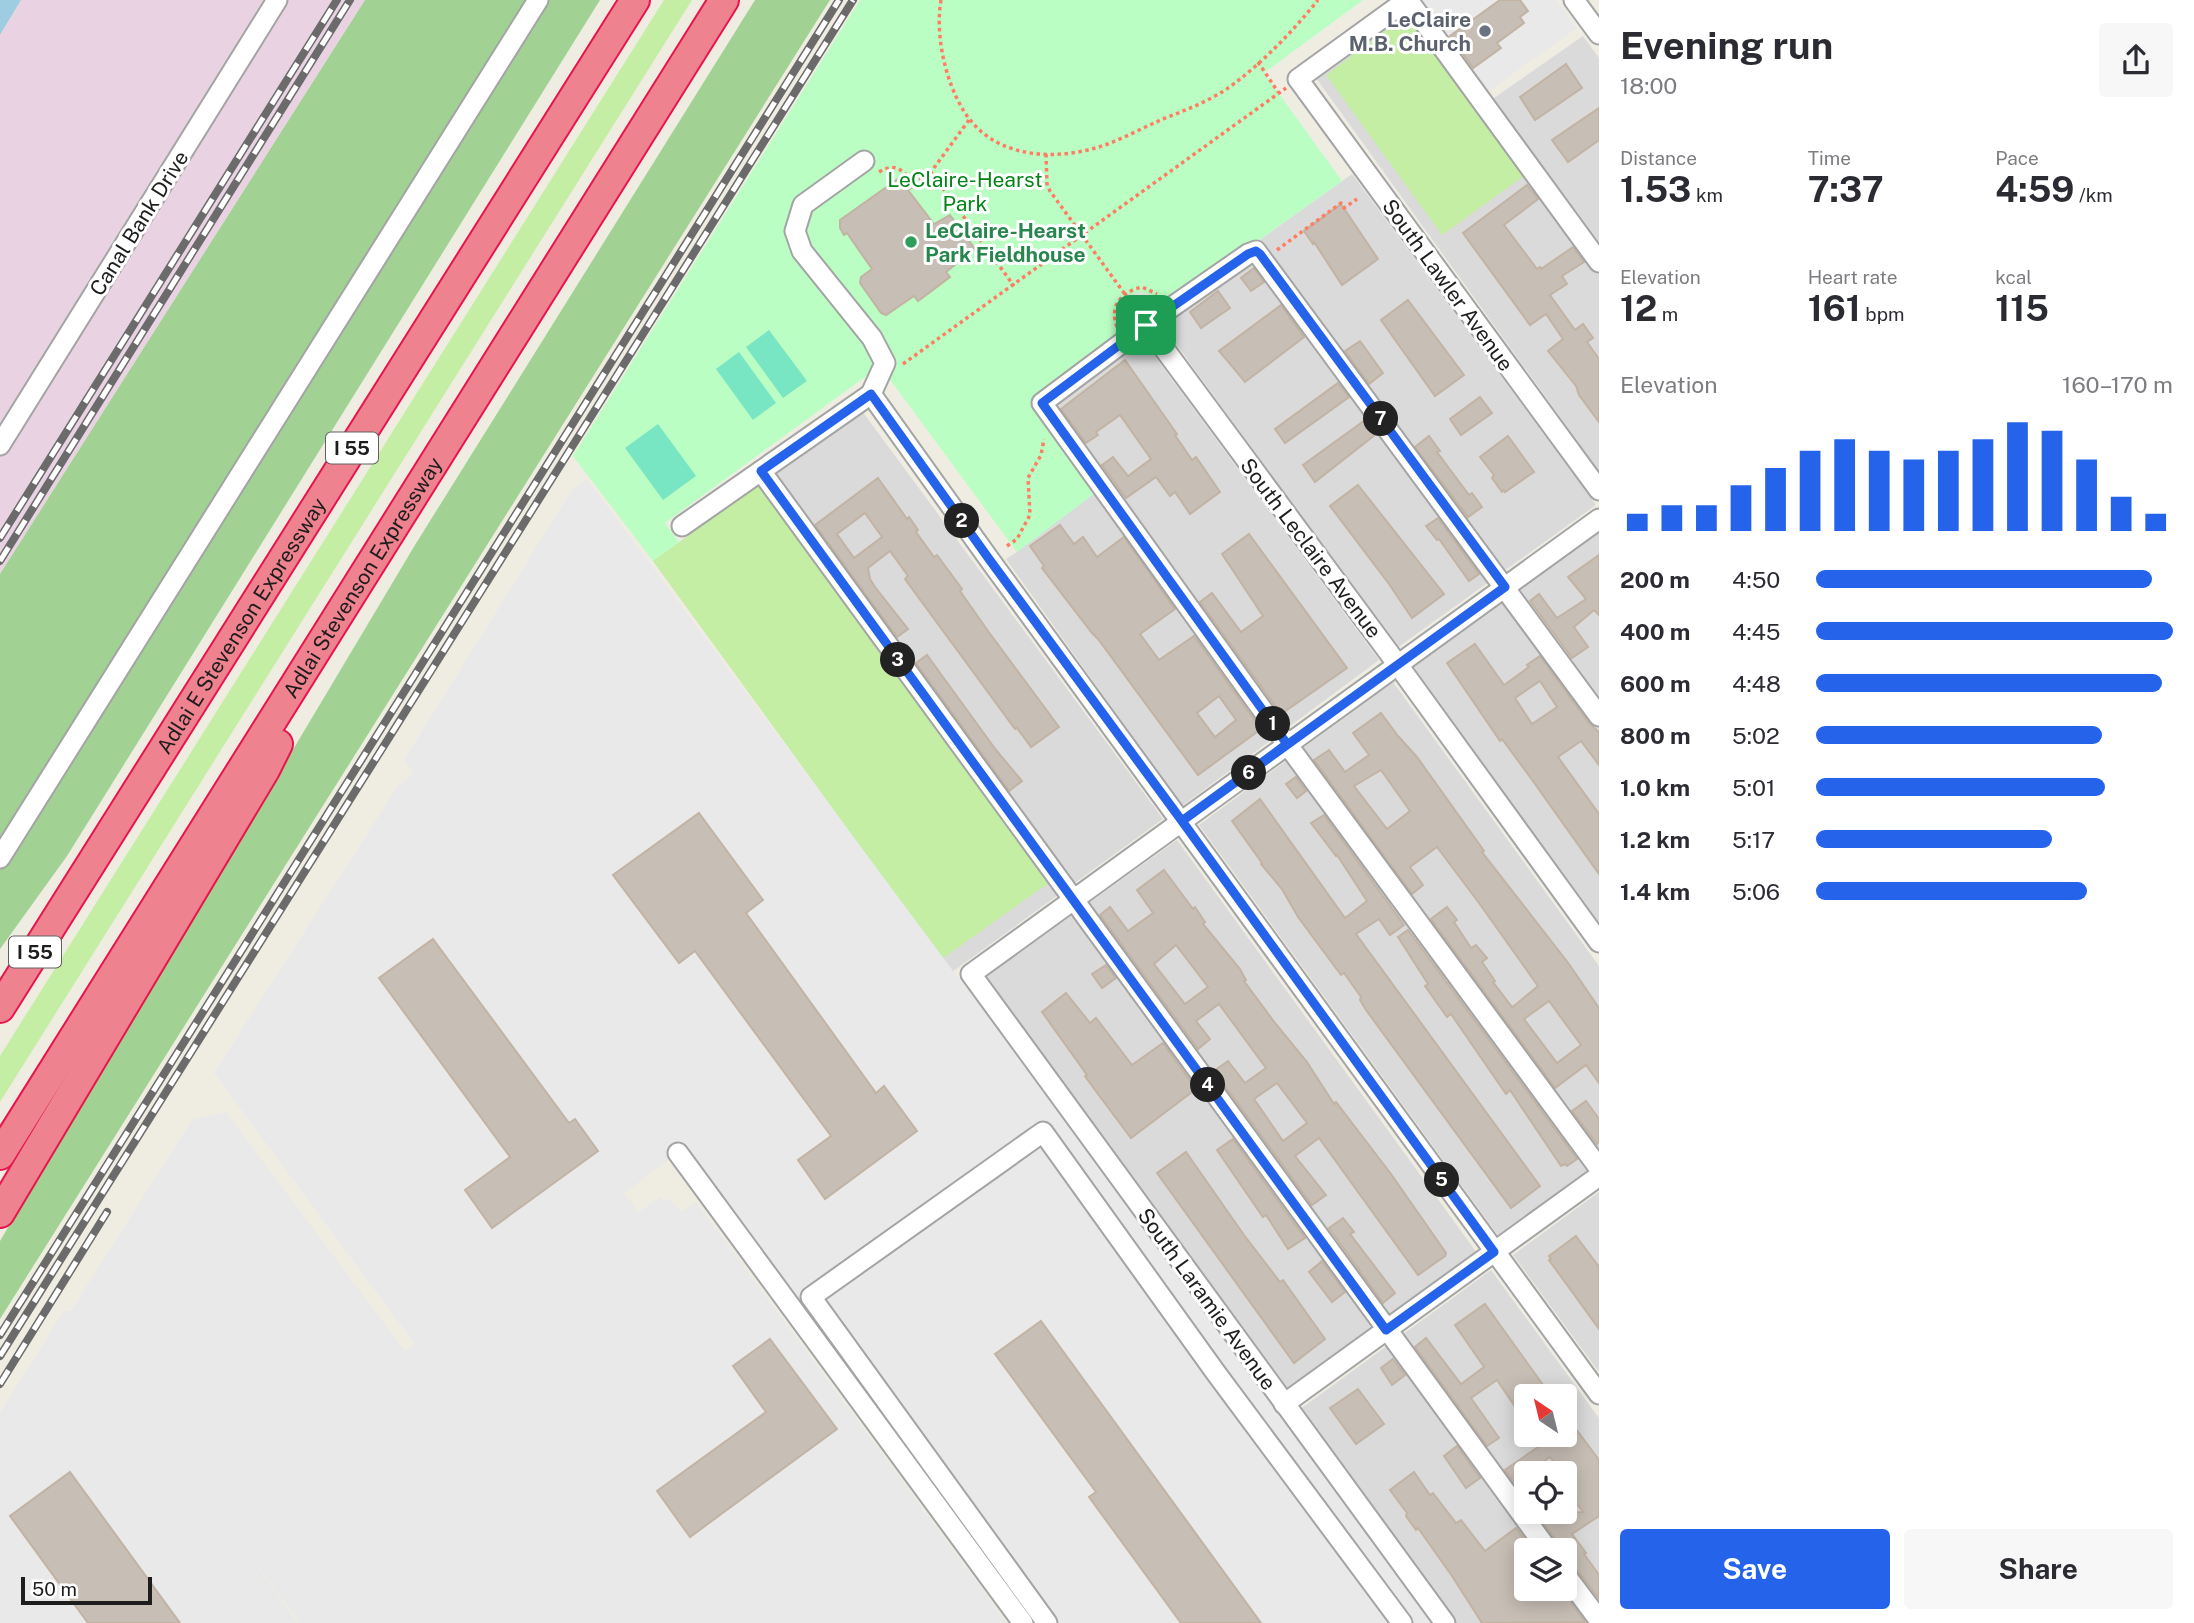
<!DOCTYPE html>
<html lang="en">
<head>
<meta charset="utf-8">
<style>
  body { margin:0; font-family:"Public Sans",sans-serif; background:#f7f7f7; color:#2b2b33; height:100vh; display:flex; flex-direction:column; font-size:26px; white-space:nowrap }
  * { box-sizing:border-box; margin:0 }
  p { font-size:23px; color:#7c7c81 }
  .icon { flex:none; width:38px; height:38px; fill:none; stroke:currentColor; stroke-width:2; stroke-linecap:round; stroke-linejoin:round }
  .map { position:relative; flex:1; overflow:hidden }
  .details { display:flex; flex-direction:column; background:#fff; width:595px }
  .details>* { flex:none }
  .needle { width:46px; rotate:325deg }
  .buttons { position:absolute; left:1514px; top:1384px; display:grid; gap:14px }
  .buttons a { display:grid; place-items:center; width:63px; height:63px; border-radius:7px; background:#fff; box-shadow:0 4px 18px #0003; font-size:35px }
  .scale { position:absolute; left:21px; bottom:18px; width:131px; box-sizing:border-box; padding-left:7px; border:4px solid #1d1d1d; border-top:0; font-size:19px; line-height:24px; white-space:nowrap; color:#1d1d1d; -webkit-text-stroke:5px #fff; paint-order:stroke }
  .pin { position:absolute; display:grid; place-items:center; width:60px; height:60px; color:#fff; margin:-30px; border-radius:14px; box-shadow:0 4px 10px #0006 }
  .km { position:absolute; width:35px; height:35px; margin:-18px; border-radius:50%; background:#222; color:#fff; font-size:19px; line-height:35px; text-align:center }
  .round { display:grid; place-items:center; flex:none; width:74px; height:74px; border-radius:7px; background:#f7f7f7 }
  .headline { display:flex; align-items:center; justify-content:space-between; height:119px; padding:0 21px }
  h1 { font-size:38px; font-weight:700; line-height:52px }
  .metrics { display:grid; grid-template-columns:repeat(3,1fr); gap:10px; height:119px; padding:7px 21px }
  .metrics div { display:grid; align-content:center }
  .metrics b { font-size:35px; font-weight:700 }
  .metrics small { font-size:19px; font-weight:400 }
  .metrics p { font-size:19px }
  .chart { height:196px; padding:14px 21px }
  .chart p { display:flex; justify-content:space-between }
  .chart svg { width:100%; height:126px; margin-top:7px; stroke:#2563eb; stroke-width:6 }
  .action { display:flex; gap:14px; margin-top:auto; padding:14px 21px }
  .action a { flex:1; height:80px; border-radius:7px; background:#2563eb; color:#fff; font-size:28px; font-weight:700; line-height:80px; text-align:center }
  .action a+a { background:#f7f7f7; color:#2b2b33 }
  ul { padding:0 21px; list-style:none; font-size:23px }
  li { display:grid; grid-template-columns:112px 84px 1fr; align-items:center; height:52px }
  li i { height:18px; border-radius:9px; background:#2563eb }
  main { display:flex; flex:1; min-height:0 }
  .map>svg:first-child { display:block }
</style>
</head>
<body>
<main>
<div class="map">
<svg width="1599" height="1623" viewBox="0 0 1599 1623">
  <rect width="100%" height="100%" fill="#efece2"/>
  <g fill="#dbdada" fill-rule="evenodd">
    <polygon points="1413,7 1484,105 1583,36 1599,58 1599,471 1316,78"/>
    <polygon points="1352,174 1596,505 1397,648 1163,326 1163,309"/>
    <polygon points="1142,339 1379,660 1182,806 1006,559 1017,552 1034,402"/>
    <polygon points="862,411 1163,819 952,972 653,561"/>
    <polygon points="1599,531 1599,923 1411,667"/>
    <polygon points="1393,682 1599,966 1599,1165 1500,1238 1199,825"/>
    <polygon points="1177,840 1477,1253 1282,1392 984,978"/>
    <polygon points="1599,1192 1599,1372 1513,1255"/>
    <path d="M1491,1270L1599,1418V1623H1453L1299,1410ZM1526,1396H1564V1435H1526ZM1526,1474H1564V1512H1526ZM1526,1550H1564V1589H1526Z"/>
  </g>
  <polygon fill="#e9d3e3" points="21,0 365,0 0,574 0,35"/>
  <g fill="#c3eea3">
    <polygon points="664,0 692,0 0,1102 0,1056"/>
    <polygon points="1405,16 1524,176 1442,235 1326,75"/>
    <polygon points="759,485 1050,882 942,959 653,561"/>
  </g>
  <g fill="#a1d293">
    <polygon points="365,0 600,0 67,856 0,949 0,574"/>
    <polygon points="755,0 830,0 0,1319 0,1241 415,545"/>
  </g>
  <path fill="#bafec4" d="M860,0H1363L1264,73L1342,181L1163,309C1145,272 1099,305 1127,335L1034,401L1098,491L1017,552L880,366L665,523L679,542L653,561L573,456Z"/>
  <g fill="#78e6c3">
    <polygon points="769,330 807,381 783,398 746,347"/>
    <polygon points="739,352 776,403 753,420 716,369"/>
    <polygon points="658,424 696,476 663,500 625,448"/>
  </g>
  <g fill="#e9e9e9" fill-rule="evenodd">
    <polygon points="1424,0 1556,0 1577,28 1483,95 1420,6"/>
    <path d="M587,479L1055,1108L1431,1623H1261L1040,1321L995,1354L1096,1492L1089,1497L1181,1623H1037L687,1146L624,1193L639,1212L660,1197L664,1202L670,1199L682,1212L696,1202L1007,1623H300L208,1499L298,1623H180L70,1473L10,1516L88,1623H0V1413L64,1311H71L192,1120L226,1112L405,1351L415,1344L214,1073L398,786L414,773L404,760L572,490ZM699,813L763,899L746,913L876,1093L884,1086L825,1198L798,1160L831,1136L695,951L678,963L613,875ZM574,1119L598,1151L492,1228L465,1190L510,1157ZM770,1339L836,1429L658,1491L766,1412L733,1366Z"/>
  </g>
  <polygon fill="#9ecde1" points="0,0 21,0 0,35"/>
  <g fill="#c7beb5" stroke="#c2b3a3" stroke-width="2" fill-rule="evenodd">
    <polygon points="1500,0 1520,0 1528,11 1520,17 1524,23 1497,43 1501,48 1473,68 1450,36"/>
    <polygon points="1566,64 1582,88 1535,120 1520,97"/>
    <polygon points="1599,108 1599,140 1568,162 1552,140"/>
    <polygon points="898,179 915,186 908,190 934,224 950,215 975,249 946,272 950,277 918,301 914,296 886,315 881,313 860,283 861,277 872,269 847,233 844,235 840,228 840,220"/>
    <polygon points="1527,185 1538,199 1504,225 1537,269 1540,267 1541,269 1573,247 1584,262 1562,276 1567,284 1550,295 1575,330 1583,324 1593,338 1587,342 1599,359 1599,422 1579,395 1576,386 1548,351 1563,339 1546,314 1530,325 1463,233"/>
    <polygon points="1341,204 1378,259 1342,285 1314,242 1313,244 1304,231"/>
    <polygon points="1254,268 1264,282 1251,291 1241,278"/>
    <polygon points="1218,291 1230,308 1201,328 1190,312"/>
    <polygon points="1408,300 1464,375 1435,396 1381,320"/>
    <polygon points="1281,305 1304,337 1245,382 1219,351"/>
    <polygon points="1360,341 1383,373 1369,384 1345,351"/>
    <polygon points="1125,360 1177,434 1175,435 1192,460 1196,457 1220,492 1190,514 1175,492 1170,496 1156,477 1126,498 1102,465 1113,457 1128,476 1151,459 1120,415 1096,432 1098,435 1086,443 1061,409"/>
    <polygon points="1338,383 1349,397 1285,443 1275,429"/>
    <polygon points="1480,397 1492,413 1461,435 1450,419"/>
    <polygon points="1365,420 1376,434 1315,482 1303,465"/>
    <polygon points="1429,436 1440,451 1437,452 1469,495 1472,493 1482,507 1468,517 1415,447"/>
    <polygon points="1508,436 1534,472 1505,492 1504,490 1502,492 1492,478 1494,475 1480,457"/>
    <path d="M878,478L907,519L909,517L918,530L916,532L934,557L937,555L962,589L960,591L988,631L1059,727L1031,747L1017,728L1015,729L905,579L908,576L890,551L868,568L870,579L875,587L908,629L897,637L815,525ZM865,513L882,537L854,558L837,534Z"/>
    <polygon points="1358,485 1444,594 1412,618 1389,584 1330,506"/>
    <polygon points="1438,518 1479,574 1469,581 1439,539 1437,540 1426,526"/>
    <path d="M1060,525L1074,544L1083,537L1097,557L1124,537L1175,609L1140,634L1159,660L1194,636L1261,729L1198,775L1098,639L1092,633L1042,568L1044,566L1030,546ZM1219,696L1236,720L1215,737L1197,713Z"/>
    <polygon points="1249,534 1347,668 1281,714 1200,602 1212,593 1241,632 1263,616 1222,554"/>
    <polygon points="1599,555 1599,615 1594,610 1574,627 1588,647 1572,658 1530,601 1539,594 1557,618 1586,599 1568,577"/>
    <path d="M1475,644L1504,685L1529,667L1527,665L1540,656L1589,723L1599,732V765L1581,741L1558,757L1599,814V874L1530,777L1502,739L1500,741L1447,663ZM1540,681L1557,707L1532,724L1515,698Z"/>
    <polygon points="927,655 996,750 1022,781 1009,791 916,663"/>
    <path d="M1381,713L1398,736L1417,757L1484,851L1482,852L1569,964L1599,1008V1083L1586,1065L1555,1088L1431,919L1447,907L1457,920L1454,922L1471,948L1476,945L1487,958L1482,962L1495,981L1493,982L1512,1007L1514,1006L1538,986L1479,903L1437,847L1410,867L1423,885L1412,894L1314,760L1329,750L1345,772L1369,755L1353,733ZM1381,770L1410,811L1387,829L1354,786ZM1549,1001L1581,1045L1557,1063L1524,1019Z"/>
    <polygon points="1296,777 1306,791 1297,798 1286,784"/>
    <polygon points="1260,799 1345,918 1367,901 1337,855 1336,856 1311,823 1324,815 1404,925 1390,935 1379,919 1356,934 1540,1186 1511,1208 1366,1010 1360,1000 1361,997 1344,973 1341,975 1298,917 1282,889 1261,864 1262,863 1232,821"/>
    <polygon points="699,813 763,900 746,913 876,1093 884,1086 917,1131 825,1199 798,1160 831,1136 695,951 679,963 613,875"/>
    <path d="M1164,870L1193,909L1195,907L1205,922L1203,924L1240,969L1246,980L1244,981L1275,1023L1307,1062L1334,1104L1336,1102L1391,1174L1446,1253L1445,1256L1418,1275L1319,1138L1295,1156L1326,1195L1312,1205L1214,1071L1228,1061L1245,1083L1266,1068L1219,1004L1196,1021L1210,1039L1198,1049L1100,915L1110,907L1128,931L1153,913L1137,890ZM1176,945L1208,987L1185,1004L1154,964ZM1277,1083L1307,1123L1283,1141L1254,1099Z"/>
    <polygon points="1408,930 1577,1159 1567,1166 1565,1164 1561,1166 1510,1090 1506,1094 1451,1014 1447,1017 1425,986 1428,984 1398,937"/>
    <polygon points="433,939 569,1123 575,1119 598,1151 492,1228 465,1190 510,1157 379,978"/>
    <polygon points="1106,965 1116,978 1102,988 1092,974"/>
    <polygon points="1066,993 1090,1023 1096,1018 1132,1065 1163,1043 1196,1089 1131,1138 1095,1090 1085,1076 1087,1075 1042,1012"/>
    <polygon points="1586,1101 1599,1119 1599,1142 1597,1144 1572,1111"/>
    <polygon points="1233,1139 1305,1238 1288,1249 1266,1215 1263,1217 1217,1150"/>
    <polygon points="1186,1152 1244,1235 1280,1282 1283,1280 1325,1339 1294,1363 1157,1173"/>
    <polygon points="1343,1218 1354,1232 1350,1234 1395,1293 1383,1303 1329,1228"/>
    <polygon points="1576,1236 1599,1267 1599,1329 1549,1260 1551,1259 1549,1256"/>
    <polygon points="1322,1261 1345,1292 1332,1302 1309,1272"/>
    <polygon points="1485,1304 1551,1396 1526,1396 1526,1423 1497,1380 1471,1398 1499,1438 1487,1446 1415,1347 1426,1338 1461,1384 1484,1367 1455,1325"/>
    <polygon points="1041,1321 1261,1623 1181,1623 1089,1497 1096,1492 995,1354"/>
    <polygon points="770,1339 837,1429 690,1537 657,1491 766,1412 733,1366"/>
    <polygon points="1393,1359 1405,1375 1392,1385 1381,1368"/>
    <polygon points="1358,1389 1384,1424 1356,1444 1330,1408"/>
    <polygon points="1564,1413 1599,1460 1599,1516 1572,1534 1586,1553 1584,1554 1599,1575 1599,1599 1574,1566 1564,1560 1564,1550 1560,1550 1558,1543 1536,1513 1583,1512 1569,1493 1573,1490 1564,1474 1550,1457 1526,1474 1526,1499 1505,1470 1541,1445 1536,1435 1564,1435"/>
    <polygon points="1457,1446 1480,1478 1466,1488 1444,1456"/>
    <polygon points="70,1472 180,1623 88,1623 10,1516"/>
    <polygon points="1414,1472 1430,1495 1433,1493 1456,1523 1461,1520 1485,1551 1516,1528 1533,1550 1526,1550 1526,1589 1561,1589 1585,1622 1482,1623 1452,1576 1418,1528 1416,1530 1406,1516 1407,1513 1390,1490"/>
  </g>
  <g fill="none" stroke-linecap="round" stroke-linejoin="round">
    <g stroke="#a4a4a4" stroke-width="23">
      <g id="minor">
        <polyline points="1407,0 1298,79 1599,490"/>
        <polyline points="1408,0 1599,262"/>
        <polyline points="1574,0 1599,34"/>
        <polyline points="864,161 803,205 795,231 802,251 872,338 885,363 871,394"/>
        <polyline points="1137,312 1398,665 1599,942"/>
        <polyline points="871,394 989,559 1599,1394"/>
        <polyline points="0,445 277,0"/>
        <polyline points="761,471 1548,1550"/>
        <polyline points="682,526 871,394"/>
        <polyline points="1599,716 1256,251 1248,254 1146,325 1042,403 1287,744 1599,1168"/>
        <polyline points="0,858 538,0"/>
        <polyline points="678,1153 1023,1623"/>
        <polyline points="1284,1404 1599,1176"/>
        <polyline points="1564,1573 1599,1620"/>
        <polyline points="1047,1623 811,1297 1043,1132 1216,1373 1402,1623"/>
        <polyline points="1445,1623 971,974 1599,519"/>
      </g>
    </g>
    <g stroke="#e7154e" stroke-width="32">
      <g id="highway">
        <path id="s1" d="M0,1008L635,0"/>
        <path id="s2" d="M0,1155L724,0"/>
        <polyline points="0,1213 265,770 278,744"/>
      </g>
    </g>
    <g stroke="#ff7e63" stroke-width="3.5" stroke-dasharray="3.5 3.5" stroke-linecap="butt">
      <path d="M941,0C935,34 945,79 962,108C990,157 1049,162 1099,147C1121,140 1142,128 1163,119C1188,109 1213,100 1235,83C1265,60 1294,30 1318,0"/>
      <polyline points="1258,62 1278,92"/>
      <polyline points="969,120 931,172 1014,286"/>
      <polyline points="1046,154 1047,184 1050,191 1127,297"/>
      <path d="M879,172C896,162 903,170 914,184L931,172"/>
      <polyline points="1277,250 1341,203 1344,208 1357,199"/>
      <path d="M1117,327C1109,306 1121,292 1142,287L1157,294"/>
      <polyline points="903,364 1286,88"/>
      <polyline points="1007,546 1017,539 1030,515 1028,478 1041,455 1044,439"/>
    </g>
    <use href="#minor" stroke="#fff" stroke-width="19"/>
    <use href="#highway" stroke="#ee828f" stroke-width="28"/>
    <g stroke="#6b6b6b" stroke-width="8">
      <g id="rail">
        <polyline points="0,538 337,0"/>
        <polyline points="0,561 350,0"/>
        <polyline points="0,1335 839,0"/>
        <polyline points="0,1356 853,0"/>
        <polyline points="0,1384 107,1212"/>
      </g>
    </g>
    <use href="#rail" stroke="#fff" stroke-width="5" stroke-dasharray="16" stroke-linecap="butt"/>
  </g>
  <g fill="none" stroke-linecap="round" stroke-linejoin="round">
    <g stroke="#fff" stroke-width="14">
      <polyline id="route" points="1146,325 1042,403 1287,744 1182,821 989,559 871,394 761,471 1386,1330 1494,1252 1182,821 1505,587 1260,254 1256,251 1248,254 1146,325"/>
    </g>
    <use href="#route" stroke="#2563eb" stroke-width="9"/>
  </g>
  <circle fill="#6b7280" stroke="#fff" stroke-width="2.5" cx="1485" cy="31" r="7"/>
  <circle fill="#2e9e5b" stroke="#fff" stroke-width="2.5" cx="911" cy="242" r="7"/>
  <g text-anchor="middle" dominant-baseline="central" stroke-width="6" stroke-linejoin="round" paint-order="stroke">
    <g fill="#fff" stroke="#616161" stroke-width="2">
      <rect x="326" y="432.5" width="52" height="31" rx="5"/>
      <rect x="9" y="936.5" width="52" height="31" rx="5"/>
    </g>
    <g font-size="19" font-weight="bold" fill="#1d1d1d">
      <text x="352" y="448">I 55</text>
      <text x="35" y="952">I 55</text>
    </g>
    <g font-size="21" font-weight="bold" fill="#5b616d" stroke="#fff" text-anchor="end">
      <text x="1471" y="19">LeClaire<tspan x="1471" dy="24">M.B. Church</tspan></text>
    </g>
    <g font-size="21" fill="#028416" stroke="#fff">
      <text x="965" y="179">LeClaire-Hearst<tspan x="965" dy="24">Park</tspan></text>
    </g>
    <g font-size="21" fill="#1d1d1d" stroke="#fff">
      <text transform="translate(139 223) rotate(-58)">Canal Bank Drive</text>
      <text transform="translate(1448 285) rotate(54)">South Lawler Avenue</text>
      <text transform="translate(1311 548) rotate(53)">South Leclaire Avenue</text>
      <text stroke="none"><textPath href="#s2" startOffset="682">Adlai Stevenson Expressway</textPath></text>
      <text stroke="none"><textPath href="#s1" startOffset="452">Adlai E Stevenson Expressway</textPath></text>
      <text transform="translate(1207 1299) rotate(54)">South Laramie Avenue</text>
    </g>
    <g font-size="21" font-weight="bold" fill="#27864d" stroke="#fff" text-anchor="start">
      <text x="925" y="230">LeClaire-Hearst<tspan x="925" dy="24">Park Fieldhouse</tspan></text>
    </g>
  </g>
</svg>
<div class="buttons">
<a><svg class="needle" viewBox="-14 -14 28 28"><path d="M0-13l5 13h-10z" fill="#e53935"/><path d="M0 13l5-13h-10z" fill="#7c7c81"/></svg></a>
<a><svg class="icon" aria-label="locate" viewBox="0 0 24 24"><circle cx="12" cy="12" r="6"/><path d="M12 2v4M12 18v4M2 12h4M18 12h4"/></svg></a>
<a><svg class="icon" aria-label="layers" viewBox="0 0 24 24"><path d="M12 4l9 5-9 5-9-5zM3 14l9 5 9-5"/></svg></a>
</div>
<div class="scale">50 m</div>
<div class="pin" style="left:1146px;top:325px;background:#1e9e55"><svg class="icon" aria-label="arrive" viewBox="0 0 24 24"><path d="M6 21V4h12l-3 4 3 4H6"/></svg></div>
<b class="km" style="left:1273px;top:724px">1</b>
<b class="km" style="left:962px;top:521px">2</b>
<b class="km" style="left:898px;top:660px">3</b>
<b class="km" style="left:1208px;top:1085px">4</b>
<b class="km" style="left:1442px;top:1180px">5</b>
<b class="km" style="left:1249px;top:773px">6</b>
<b class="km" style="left:1381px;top:419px">7</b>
</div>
<section class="details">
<div class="headline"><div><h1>Evening run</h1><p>18:00</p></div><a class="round"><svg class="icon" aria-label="share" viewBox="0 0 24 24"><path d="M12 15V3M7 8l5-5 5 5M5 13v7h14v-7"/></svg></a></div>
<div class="metrics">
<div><p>Distance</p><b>1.53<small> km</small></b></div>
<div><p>Time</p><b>7:37</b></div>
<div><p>Pace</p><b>4:59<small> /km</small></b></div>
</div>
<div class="metrics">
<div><p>Elevation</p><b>12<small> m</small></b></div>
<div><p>Heart rate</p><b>161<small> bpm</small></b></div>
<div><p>kcal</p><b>115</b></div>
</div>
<div class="chart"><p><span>Elevation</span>160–170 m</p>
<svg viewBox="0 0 160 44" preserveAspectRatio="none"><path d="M5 44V38M15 44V35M25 44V35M35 44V28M45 44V22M55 44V16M65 44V12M75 44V16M85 44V19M95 44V16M105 44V12M115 44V6M125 44V9M135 44V19M145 44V32M155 44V38"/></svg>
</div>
<ul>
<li><b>200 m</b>4:50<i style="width:94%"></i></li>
<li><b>400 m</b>4:45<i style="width:100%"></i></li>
<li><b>600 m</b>4:48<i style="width:97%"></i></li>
<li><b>800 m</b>5:02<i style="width:80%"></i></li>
<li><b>1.0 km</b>5:01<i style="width:81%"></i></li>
<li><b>1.2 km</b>5:17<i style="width:66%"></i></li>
<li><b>1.4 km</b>5:06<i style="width:76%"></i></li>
</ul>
<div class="action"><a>Save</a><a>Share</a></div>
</section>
</main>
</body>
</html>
